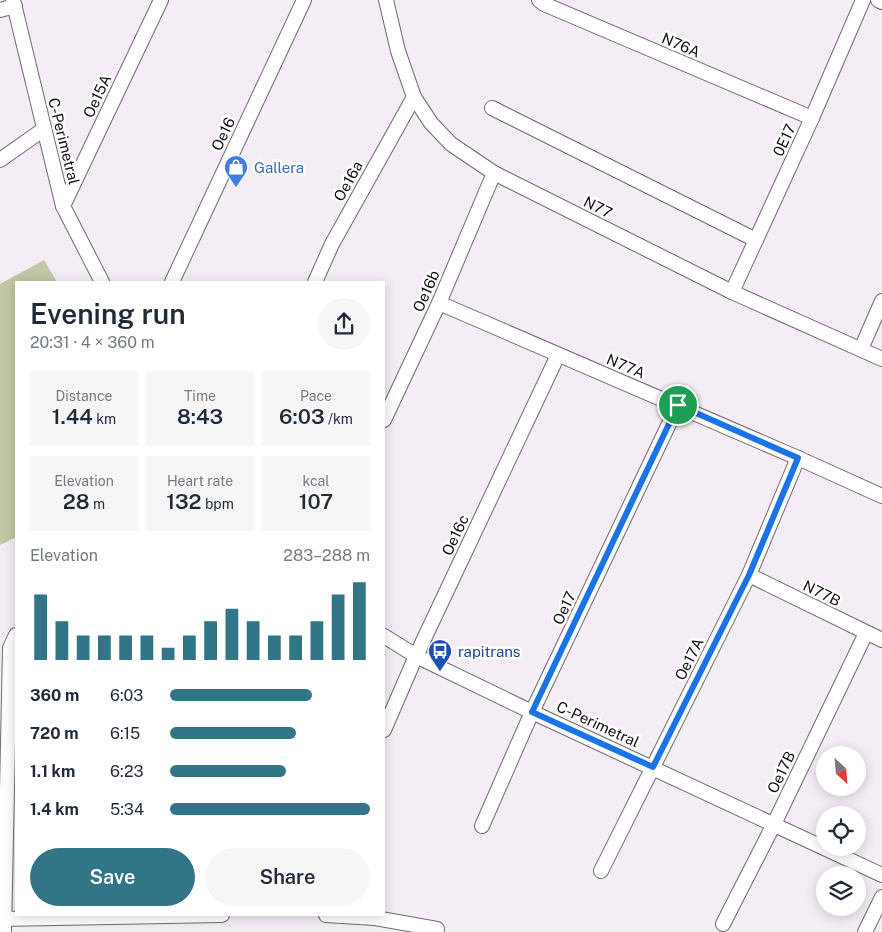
<!DOCTYPE html>
<html lang="en">
<head>
<meta charset="utf-8">
<style>
  body { margin:0; font-family:"Public Sans",sans-serif; background:#f6f6f7; color:#1f2937; height:100vh; display:flex; flex-direction:column; font-size:19px; white-space:nowrap }
  * { box-sizing:border-box; margin:0 }
  p { font-size:16px; color:#747a83 }
  .icon { flex:none; width:28px; height:28px; fill:none; stroke:currentColor; stroke-width:2; stroke-linecap:round; stroke-linejoin:round }
  .map { position:relative; flex:1; overflow:hidden }
  .sheet { position:absolute; left:15px; top:281px; width:370px; height:635px; display:flex; flex-direction:column; background:#fff; border-radius:0px; box-shadow:0 2px 12px #0003 }
  .sheet>* { flex:none }
  .needle { width:32px; rotate:154deg }
  .controls { position:absolute; left:816px; top:746px; display:grid; gap:10px }
  .controls a { display:grid; place-items:center; width:50px; height:50px; border-radius:50%; background:#fff; box-shadow:0 2px 12px #0003; font-size:25px }
  .pin { position:absolute; display:grid; place-items:center; width:42px; height:42px; color:#fff; margin:-21px; border:2px solid #fff; border-radius:50%; box-shadow:0 1px 5px #0007 }
  .round { display:grid; place-items:center; flex:none; width:52px; height:52px; border-radius:26px; background:#f6f6f7 }
  .summary { display:flex; align-items:center; justify-content:space-between; height:85px; padding:0 15px }
  h1 { font-size:28px; font-weight:600; line-height:38px }
  .metrics { display:grid; grid-template-columns:repeat(3,1fr); gap:8px; height:85px; padding:5px 15px }
  .metrics div { display:grid; align-content:center; border-radius:0px; background:#f6f6f7; text-align:center }
  .metrics b { font-size:21px; font-weight:600 }
  .metrics small { font-size:14px; font-weight:400 }
  .metrics p { font-size:14px }
  .chart { height:140px; padding:10px 15px }
  .chart p { display:flex; justify-content:space-between }
  .chart svg { width:100%; height:90px; margin-top:5px; stroke:#327586; stroke-width:6 }
  .primary-button { display:flex; gap:10px; margin-top:auto; padding:10px 15px }
  .primary-button a { flex:1; height:58px; border-radius:30px; background:#327586; color:#fff; font-size:20px; font-weight:600; line-height:58px; text-align:center }
  .primary-button a+a { background:#f6f6f7; color:#1f2937 }
  ul { padding:0 15px; list-style:none; font-size:16px }
  li { display:grid; grid-template-columns:80px 60px 1fr; align-items:center; height:38px }
  li i { height:12px; border-radius:6px; background:#327586 }
  .map>svg:first-child { display:block }
</style>
</head>
<body>
<div class="map">
<svg width="882" height="932" viewBox="0 0 882 932">
  <rect width="100%" height="100%" fill="#f4edf5"/>
  <polygon fill="#c2c7a5" points="44,260 57,282 16,282 16,537 0,545 0,284"/>
  <g fill="none" stroke-linecap="round" stroke-linejoin="round">
    <g stroke="#706971" stroke-width="16">
      <g id="minor">
        <polyline points="13,0 63,206 102,282"/>
        <polyline points="386,0 398,51 414,97 431,123 451,144 494,173 732,292 882,359"/>
        <polyline points="539,0 544,4 812,118"/>
        <polyline points="878,0 882,2"/>
        <polyline points="0,10 15,6"/>
        <polyline points="492,108 756,240"/>
        <polyline points="0,160 44,129"/>
        <polyline points="63,206 161,0"/>
        <polyline points="172,282 304,0"/>
        <polyline points="315,282 332,244 414,97"/>
        <polyline points="732,292 812,118 863,0"/>
        <polyline points="439,303 798,458 882,496"/>
        <polyline points="861,349 882,301"/>
        <polyline points="384,420 439,303 494,173"/>
        <polyline points="749,575 882,640"/>
        <polyline points="384,636 416,656 532,712 882,875"/>
        <polyline points="384,730 416,656 558,355"/>
        <polyline points="482,826 532,712 678,405"/>
        <polyline points="601,871 749,575 798,458"/>
        <polyline points="326,915 375,918 437,929"/>
        <polyline points="0,919 222,915"/>
        <polyline points="723,924 774,824 866,633"/>
        <polyline points="4,932 10,648 16,635"/>
        <polyline points="865,932 882,897"/>
      </g>
    </g>
    <use href="#minor" stroke="#fff" stroke-width="14"/>
  </g>
  <g fill="none" stroke-linecap="round" stroke-linejoin="round">
    <g stroke="#fff" stroke-width="10">
      <polygon id="route" points="678,405 798,458 749,575 653,767 532,712"/>
    </g>
    <use href="#route" stroke="#1a73e8" stroke-width="6"/>
  </g>
  <defs>
    <g id="shop-pin" transform="scale(1.25)"><path d="M0 17L-7.5 6A9.5 9.5 0 1 1 7.5 6Z" fill="#3f7fe0" stroke="#fff"/><path d="M-5-2.5h2.3a2.7 3.5 0 0 1 5.4 0H5L5.5 6h-11ZM-1.5-2.5h3a1.5 2.3 0 0 0-3 0Z" fill="#fff"/></g>
    <g id="bus-pin" transform="scale(1.25)"><path d="M0 17L-7.5 6A9.5 9.5 0 1 1 7.5 6Z" fill="#1a4fb4" stroke="#fff"/><path d="M-5-6H5V4H4V6H2V4H-2V6H-4V4H-5ZM-3.5-4V0h7V-4ZM-3.5 1.2v1.5H-2V1.2ZM2 1.2v1.5H3.5V1.2Z" fill="#fff"/></g>
  </defs>
  <g fill-rule="evenodd">
    <use href="#shop-pin" x="236" y="167"/>
    <use href="#bus-pin" x="440" y="651"/>
  </g>
  <g text-anchor="middle" dominant-baseline="central" stroke-width="5" stroke-linejoin="round" paint-order="stroke">
    <g font-size="15" fill="#0f0c0f" stroke="#fff">
      <text transform="translate(681 45) rotate(23)">N76A</text>
      <text transform="translate(97 96) rotate(-65)">Oe15A</text>
      <text transform="translate(223 134) rotate(-65)">Oe16</text>
      <text transform="translate(784 140) rotate(-65)">0E17</text>
      <text transform="translate(64 141) rotate(76)">C-Perimetral</text>
      <text transform="translate(348 181) rotate(-61)">Oe16a</text>
      <text transform="translate(598 207) rotate(27)">N77</text>
      <text transform="translate(426 291) rotate(-66)">Oe16b</text>
      <text transform="translate(626 366) rotate(23)">N77A</text>
      <text transform="translate(455 535) rotate(-65)">Oe16c</text>
      <text transform="translate(822 593) rotate(26)">N77B</text>
      <text transform="translate(564 608) rotate(-65)">Oe17</text>
      <text transform="translate(689 659) rotate(-63)">Oe17A</text>
      <text transform="translate(598 724) rotate(25)">C-Perimetral</text>
      <text transform="translate(781 772) rotate(-64)">Oe17B</text>
    </g>
    <g font-size="15" fill="#366cbe" stroke="#fff" text-anchor="start">
      <text x="254" y="167">Gallera</text>
    </g>
    <g font-size="15" fill="#164399" stroke="#fff" text-anchor="start">
      <text x="458" y="651">rapitrans</text>
    </g>
  </g>
</svg>
<div class="controls">
<a><svg class="needle" viewBox="-14 -14 28 28"><path d="M0-13l5 13h-10z" fill="#e53935"/><path d="M0 13l5-13h-10z" fill="#747a83"/></svg></a>
<a><svg class="icon" aria-label="locate" viewBox="0 0 24 24"><circle cx="12" cy="12" r="6"/><path d="M12 2v4M12 18v4M2 12h4M18 12h4"/></svg></a>
<a><svg class="icon" aria-label="layers" viewBox="0 0 24 24"><path d="M12 4l9 5-9 5-9-5zM3 14l9 5 9-5"/></svg></a>
</div>
<div class="pin" style="left:678px;top:405px;background:#1e9e55"><svg class="icon" aria-label="arrive" viewBox="0 0 24 24"><path d="M6 21V4h12l-3 4 3 4H6"/></svg></div>
<section class="sheet">
<div class="summary"><div><h1>Evening run</h1><p>20:31 · 4 × 360 m</p></div><a class="round"><svg class="icon" aria-label="share" viewBox="0 0 24 24"><path d="M12 15V3M7 8l5-5 5 5M5 13v7h14v-7"/></svg></a></div>
<div class="metrics">
<div><p>Distance</p><b>1.44<small> km</small></b></div>
<div><p>Time</p><b>8:43</b></div>
<div><p>Pace</p><b>6:03<small> /km</small></b></div>
</div>
<div class="metrics">
<div><p>Elevation</p><b>28<small> m</small></b></div>
<div><p>Heart rate</p><b>132<small> bpm</small></b></div>
<div><p>kcal</p><b>107</b></div>
</div>
<div class="chart"><p><span>Elevation</span>283–288 m</p>
<svg viewBox="0 0 160 44" preserveAspectRatio="none"><path d="M5 44V12M15 44V25M25 44V32M35 44V32M45 44V32M55 44V32M65 44V38M75 44V32M85 44V25M95 44V19M105 44V25M115 44V32M125 44V32M135 44V25M145 44V12M155 44V6"/></svg>
</div>
<ul>
<li><b>360 m</b>6:03<i style="width:71%"></i></li>
<li><b>720 m</b>6:15<i style="width:63%"></i></li>
<li><b>1.1 km</b>6:23<i style="width:58%"></i></li>
<li><b>1.4 km</b>5:34<i style="width:100%"></i></li>
</ul>
<div class="primary-button"><a>Save</a><a>Share</a></div>
</section>
</div>
</body>
</html>
